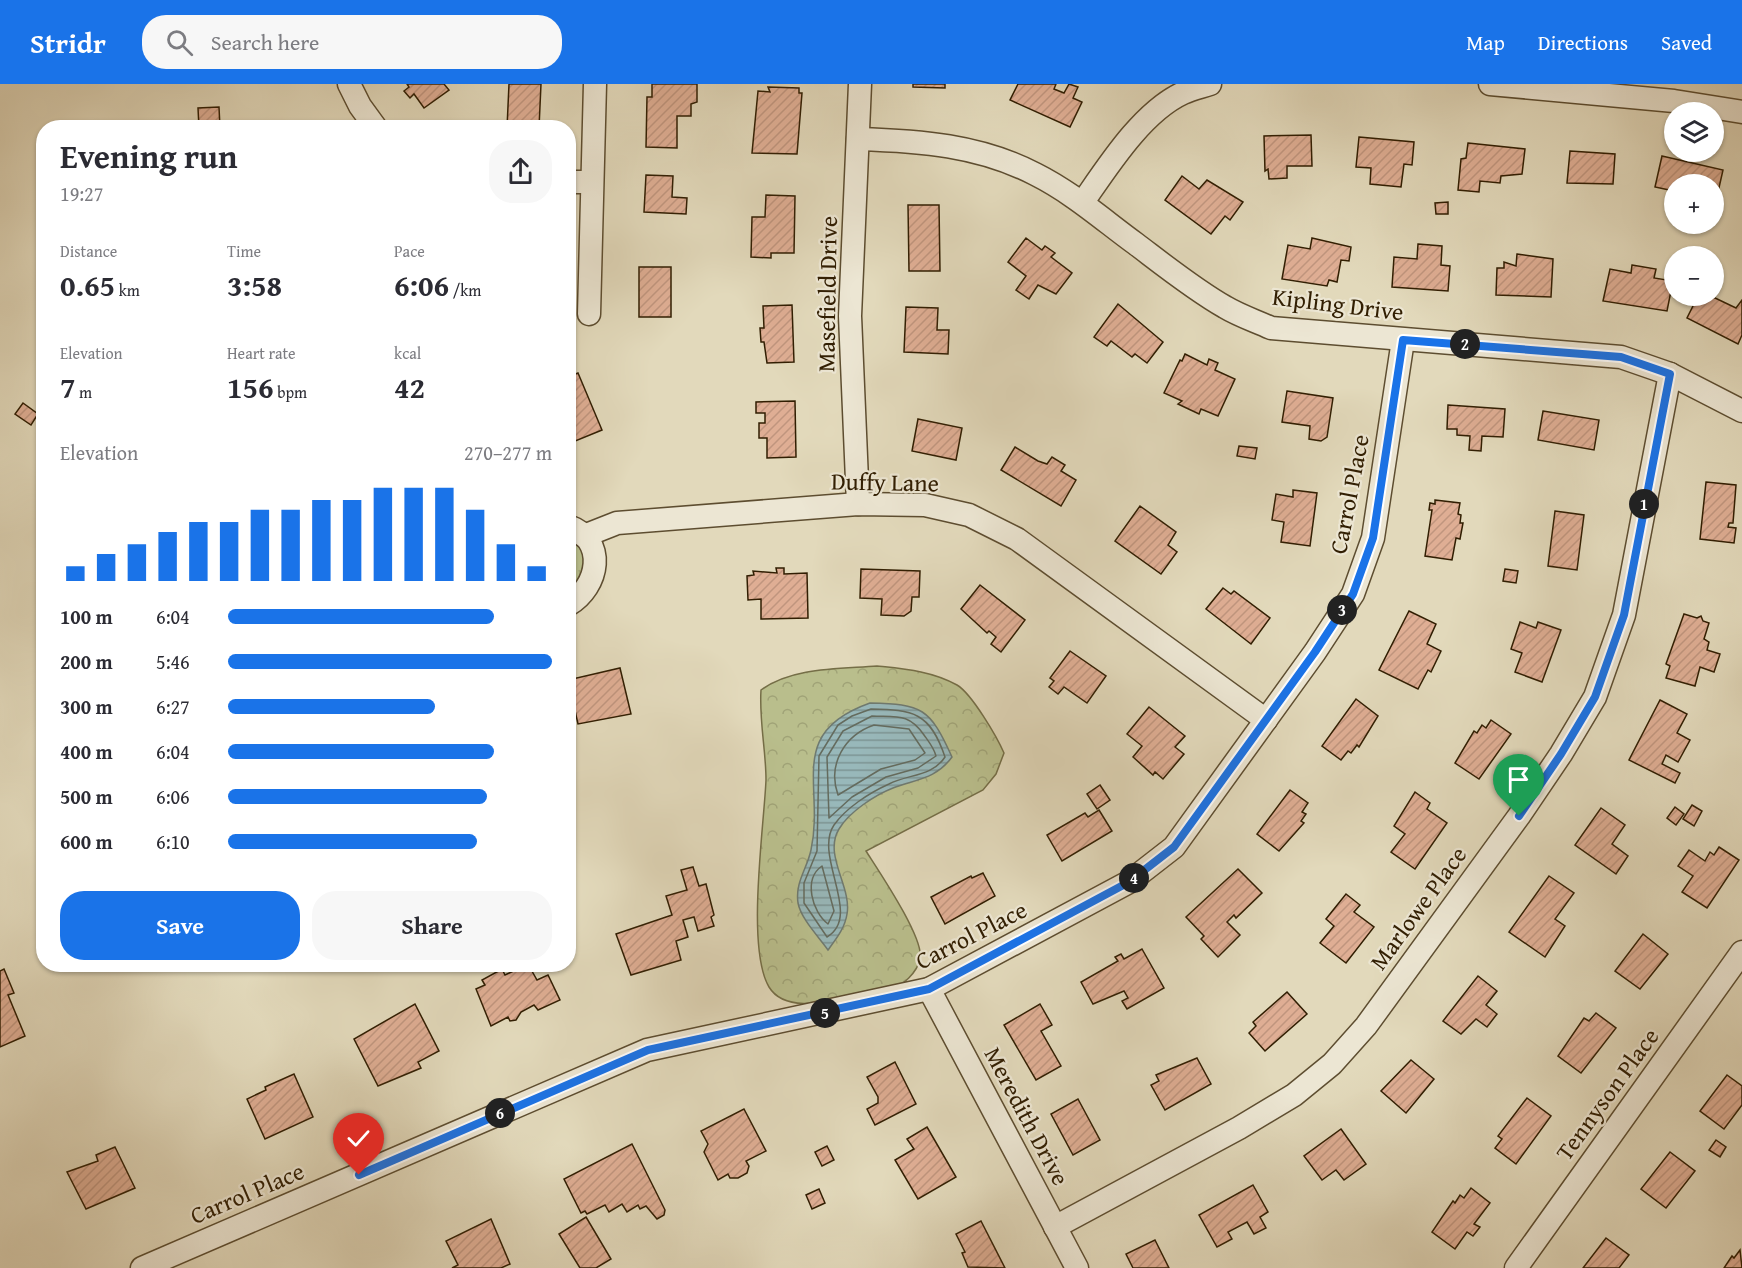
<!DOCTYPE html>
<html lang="en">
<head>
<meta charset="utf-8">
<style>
  body { margin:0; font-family:"Gentium Book Plus",serif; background:#f7f7f7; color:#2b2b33; height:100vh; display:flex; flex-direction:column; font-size:22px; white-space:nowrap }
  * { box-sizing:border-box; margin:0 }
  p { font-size:20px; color:#7c7c81 }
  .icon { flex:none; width:33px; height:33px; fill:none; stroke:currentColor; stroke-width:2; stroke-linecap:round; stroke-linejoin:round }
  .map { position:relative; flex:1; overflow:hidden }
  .details { position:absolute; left:36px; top:36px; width:540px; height:852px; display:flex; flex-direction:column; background:#fff; border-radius:24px; box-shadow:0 2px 4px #0004 }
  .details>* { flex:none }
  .controls { position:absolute; left:1664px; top:18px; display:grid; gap:12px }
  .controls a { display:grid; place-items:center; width:60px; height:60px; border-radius:50%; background:#fff; box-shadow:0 2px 4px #0004; font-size:30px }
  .pin { position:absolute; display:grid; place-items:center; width:51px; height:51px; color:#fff; margin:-62px -26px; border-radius:50% 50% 50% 0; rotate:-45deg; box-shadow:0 0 6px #0007 }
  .pin .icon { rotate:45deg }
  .km { position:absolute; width:30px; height:30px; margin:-15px; border-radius:50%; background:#222; color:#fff; font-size:16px; line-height:30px; text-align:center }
  .round { display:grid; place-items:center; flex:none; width:63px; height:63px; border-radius:24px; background:#f7f7f7 }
  .overview { display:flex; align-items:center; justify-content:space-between; height:102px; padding:0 24px }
  h1 { font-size:33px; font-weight:700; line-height:45px }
  .figures { display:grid; grid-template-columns:repeat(3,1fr); gap:9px; height:102px; padding:6px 24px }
  .figures div { display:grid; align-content:center }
  .figures b { font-size:30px; font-weight:700 }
  .figures small { font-size:16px; font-weight:400 }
  .figures p { font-size:16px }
  .chart { height:168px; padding:12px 24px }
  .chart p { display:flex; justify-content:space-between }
  .chart svg { width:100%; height:108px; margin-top:6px; stroke:#1a73e8; stroke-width:6 }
  .primary-button { display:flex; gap:12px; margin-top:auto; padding:12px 24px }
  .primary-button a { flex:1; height:69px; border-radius:24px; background:#1a73e8; color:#fff; font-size:24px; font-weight:700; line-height:69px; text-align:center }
  .primary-button a+a { background:#f7f7f7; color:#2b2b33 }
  ul { padding:0 24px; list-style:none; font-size:20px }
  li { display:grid; grid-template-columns:96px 72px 1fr; align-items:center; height:45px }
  li i { height:15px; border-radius:8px; background:#1a73e8 }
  header { display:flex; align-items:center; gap:36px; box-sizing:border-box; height:84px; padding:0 30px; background:#1a73e8; color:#fff }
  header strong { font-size:28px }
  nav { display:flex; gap:33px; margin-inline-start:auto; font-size:21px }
  .search { width:420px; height:54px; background:#f7f7f7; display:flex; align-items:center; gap:15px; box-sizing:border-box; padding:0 21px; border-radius:24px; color:#7c7c81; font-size:22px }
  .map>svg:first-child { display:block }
</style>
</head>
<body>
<header>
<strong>Stridr</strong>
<div class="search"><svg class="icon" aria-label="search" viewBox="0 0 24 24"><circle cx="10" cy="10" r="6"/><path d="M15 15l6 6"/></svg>Search here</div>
<nav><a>Map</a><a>Directions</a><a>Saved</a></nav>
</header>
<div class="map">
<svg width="1742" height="1184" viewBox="0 0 1742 1184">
  <defs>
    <pattern id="grass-tufts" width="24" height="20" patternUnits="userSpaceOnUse" patternTransform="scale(1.5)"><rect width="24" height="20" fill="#b9be8c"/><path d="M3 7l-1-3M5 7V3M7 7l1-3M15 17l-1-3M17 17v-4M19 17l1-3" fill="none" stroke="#a0a377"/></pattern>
    <pattern id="forest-crowns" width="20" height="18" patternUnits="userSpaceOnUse" patternTransform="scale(1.5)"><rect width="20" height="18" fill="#b9be8c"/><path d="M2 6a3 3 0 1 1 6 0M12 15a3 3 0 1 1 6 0" fill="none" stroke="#a0a377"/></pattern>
    <pattern id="water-rules" width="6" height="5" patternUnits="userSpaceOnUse" patternTransform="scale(1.5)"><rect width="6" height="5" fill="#98b8ba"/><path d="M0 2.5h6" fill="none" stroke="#7d9595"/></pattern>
    <pattern id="building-hatch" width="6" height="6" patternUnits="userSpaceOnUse" patternTransform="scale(1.5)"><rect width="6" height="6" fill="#dfae94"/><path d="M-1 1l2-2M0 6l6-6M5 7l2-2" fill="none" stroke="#c0957e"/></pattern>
  </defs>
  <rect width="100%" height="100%" fill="#e2d9bb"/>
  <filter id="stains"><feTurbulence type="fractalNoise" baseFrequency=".00333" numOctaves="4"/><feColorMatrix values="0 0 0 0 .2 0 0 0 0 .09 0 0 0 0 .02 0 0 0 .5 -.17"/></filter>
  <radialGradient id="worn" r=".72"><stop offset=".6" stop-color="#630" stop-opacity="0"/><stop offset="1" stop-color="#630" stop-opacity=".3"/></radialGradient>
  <polygon fill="url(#grass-tufts)" stroke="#756e47" stroke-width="1.5" points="569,450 580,459 588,480 569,513"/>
  <path fill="url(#forest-crowns)" stroke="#756e47" stroke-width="1.5" d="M877,582C905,585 932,587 957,601C972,610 997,653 1004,669L996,690L983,706L866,767C878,786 925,855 920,875C917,889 903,901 890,907C881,910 868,910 859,912C834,916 786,931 769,903C746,864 764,743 766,696C766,666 759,637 761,606C792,583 840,585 877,582Z"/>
  <path fill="url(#water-rules)" stroke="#6f7a70" stroke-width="1.5" d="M870,619C922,620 930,624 952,673C936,695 917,695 893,704C875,711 849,728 839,745C823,771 852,803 847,830C845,844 836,855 828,866C819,853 801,835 798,819C795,798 807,785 811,766C825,702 785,649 870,619Z"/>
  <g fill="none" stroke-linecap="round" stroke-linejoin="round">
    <g stroke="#646b5e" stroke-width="1.5">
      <path d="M871,625C913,626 930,628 945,673C932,693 908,690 889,700C869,709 846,724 834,741C813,772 863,832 827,853L804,819V799L817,767L819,672L838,641L852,632Z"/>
      <path d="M872,632C897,633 909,629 924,651C929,658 934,664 936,672L918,684L886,693L852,713L829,734L827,673L843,647Z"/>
      <path d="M874,641L909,645L925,669L915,676L881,685L838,711C827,680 845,651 874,641Z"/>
      <path d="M822,782L834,827L828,840C812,828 803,795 822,782Z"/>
    </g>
  </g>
  <g fill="url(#building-hatch)" stroke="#311e02" stroke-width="1.5">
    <polygon points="407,0 444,0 449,6 424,24 414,10 410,14 404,7 409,3"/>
    <polygon points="509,0 541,0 539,44 507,44"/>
    <polygon points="652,0 697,0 697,18 691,20 691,32 677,32 677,64 646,63 647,13 652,13"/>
    <polygon points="913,0 945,0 945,4 913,3"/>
    <polygon points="1018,0 1056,0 1054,5 1064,9 1069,0 1078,3 1073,14 1082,18 1070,43 1010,16"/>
    <polygon points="768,3 799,4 799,9 802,9 797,70 752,69 758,7 770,8"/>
    <polygon points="219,23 220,44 199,44 198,24"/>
    <polygon points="1311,51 1312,82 1287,82 1287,94 1269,95 1268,85 1265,87 1264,52"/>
    <polygon points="1359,53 1414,58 1412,81 1404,80 1401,103 1370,100 1371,84 1356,83"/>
    <polygon points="1468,59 1525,65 1522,90 1501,92 1500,99 1480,97 1479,108 1458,106 1461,75 1466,74"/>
    <polygon points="1570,67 1615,70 1613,100 1567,99"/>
    <polygon points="1662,72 1723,86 1716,117 1713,116 1713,100 1674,100 1674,107 1655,103"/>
    <polygon points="646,91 673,92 672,113 687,114 686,130 644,128"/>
    <polygon points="1182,92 1199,105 1207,96 1243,118 1230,136 1225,132 1211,150 1165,116"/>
    <polygon points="766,111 795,112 794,169 771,169 771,174 751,173 752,133 765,133"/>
    <polygon points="1448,118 1448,130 1436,130 1435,119"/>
    <polygon points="908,121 939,121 940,187 909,187"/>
    <polygon points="1026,154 1042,166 1045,162 1055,169 1051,173 1072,189 1056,210 1038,201 1029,215 1016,206 1026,192 1008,178"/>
    <polygon points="1312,154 1351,163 1349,177 1341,176 1337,198 1329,196 1327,202 1282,195 1288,161 1310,165"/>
    <polygon points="1418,160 1442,162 1441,181 1450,182 1448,207 1392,203 1394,173 1417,175"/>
    <polygon points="1517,170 1553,175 1551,213 1496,211 1497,184 1504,184 1504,178 1516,182"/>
    <polygon points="1632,181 1656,185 1654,194 1673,197 1667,227 1603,217 1610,185 1631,189"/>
    <rect x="639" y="183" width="32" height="50"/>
    <polygon points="1698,212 1711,212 1736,224 1742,216 1742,251 1738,260 1687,234"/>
    <polygon points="1118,220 1163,258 1147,279 1135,270 1132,273 1111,257 1107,262 1094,253"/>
    <polygon points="792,221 794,278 767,279 764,258 761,258 760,244 764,244 763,222"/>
    <polygon points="906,223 938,224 937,246 949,246 948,270 904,268"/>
    <polygon points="1185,270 1207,281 1209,275 1218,279 1215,286 1235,295 1218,332 1201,325 1199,330 1178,320 1182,317 1164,309 1180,276 1182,277"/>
    <polygon points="578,289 602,346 568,360 568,293"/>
    <polygon points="1287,307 1333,314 1327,353 1321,357 1309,355 1310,342 1282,338"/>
    <polygon points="795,317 796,373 767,374 767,354 759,354 759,339 765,339 765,329 756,329 756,318"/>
    <polygon points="23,319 38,330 31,341 15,330"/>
    <polygon points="1448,321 1505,325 1503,353 1482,352 1481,367 1469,366 1470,352 1457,351 1457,345 1447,345"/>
    <polygon points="1543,327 1599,336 1594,366 1538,356"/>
    <polygon points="918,335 962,344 956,376 912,367"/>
    <polygon points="1239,362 1257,364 1255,375 1237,372"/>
    <polygon points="1015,363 1038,377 1047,380 1052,373 1065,381 1061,387 1076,396 1061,422 1001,386"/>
    <polygon points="1706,398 1736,401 1733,439 1729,439 1728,443 1736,444 1734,459 1700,455"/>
    <polygon points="1293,406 1317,409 1310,462 1281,458 1284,438 1272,436 1276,410 1293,413"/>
    <polygon points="1435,416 1460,419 1458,430 1461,431 1460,439 1463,439 1460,455 1456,454 1452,476 1425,472 1432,426 1429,426 1430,419 1435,420"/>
    <polygon points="1140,422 1176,448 1168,461 1177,468 1161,490 1115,457"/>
    <polygon points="1555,427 1584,431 1577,486 1548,482"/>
    <polygon points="776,484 784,484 784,490 807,489 808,534 761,535 761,515 748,516 747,492 754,491 753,487 777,489"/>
    <polygon points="861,485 920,487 919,513 912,513 911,527 904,532 881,531 882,515 860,514"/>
    <polygon points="1505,485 1518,487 1516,499 1503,497"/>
    <polygon points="980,501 1025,536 1001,568 991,560 996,553 989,547 987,549 961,525"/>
    <polygon points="1223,504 1231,510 1234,507 1270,534 1251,560 1206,525"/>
    <polygon points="1409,527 1436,540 1427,560 1441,567 1431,588 1428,586 1418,605 1379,586"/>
    <polygon points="1684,530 1697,534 1701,532 1703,537 1709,539 1704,555 1709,558 1707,566 1720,570 1714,588 1700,583 1695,602 1666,594 1670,582 1666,580"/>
    <polygon points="1520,538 1536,544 1538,538 1561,546 1542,598 1515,588 1522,569 1511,565"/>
    <polygon points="1070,567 1106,592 1087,619 1064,603 1058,610 1049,603 1054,597 1050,594"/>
    <polygon points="620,584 631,630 578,640 568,596"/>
    <polygon points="1356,615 1378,632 1359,663 1357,661 1351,669 1348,667 1341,676 1322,662"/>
    <polygon points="1660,616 1687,630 1677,649 1690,656 1678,678 1666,671 1662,680 1680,689 1675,699 1629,676"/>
    <polygon points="1149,623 1185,652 1175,663 1184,670 1163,695 1155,688 1153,691 1133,673 1142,662 1127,650"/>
    <polygon points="1491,636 1511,650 1479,695 1455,679 1474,647 1477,649 1482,641 1486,644"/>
    <polygon points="1100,701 1110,716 1097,725 1087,710"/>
    <polygon points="1290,706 1308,719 1302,728 1306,730 1301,737 1304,739 1279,767 1257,750"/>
    <polygon points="1415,708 1430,719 1427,725 1447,739 1415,785 1391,768 1405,750 1394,742"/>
    <polygon points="1692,721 1702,727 1694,742 1683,735"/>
    <polygon points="1675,723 1684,730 1676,741 1667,734"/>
    <polygon points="1601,724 1625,741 1612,760 1628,772 1616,790 1575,761"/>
    <polygon points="1099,726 1112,747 1062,777 1047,751 1085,729 1088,733"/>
    <polygon points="1719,763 1739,776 1707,824 1682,808 1693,792 1678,782 1689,766 1705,777 1710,768 1714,771"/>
    <polygon points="693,783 699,802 706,800 714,831 711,833 714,842 698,847 694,833 683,836 688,853 676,857 681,876 631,891 616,850 672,831 666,812 687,806 681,786"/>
    <polygon points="1238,785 1262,809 1236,834 1234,831 1227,838 1240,851 1218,873 1201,855 1204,852 1186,833"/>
    <polygon points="983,789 995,812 945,840 931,813 971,792 972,794"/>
    <polygon points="1549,792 1574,809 1555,835 1565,842 1545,873 1509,848"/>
    <polygon points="1346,810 1360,821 1354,828 1374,843 1346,879 1320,859 1334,842 1326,835"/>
    <polygon points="1643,850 1668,870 1640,905 1615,887"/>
    <polygon points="1142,865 1164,904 1127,925 1122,917 1128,914 1124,907 1093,920 1081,898 1118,877 1115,873 1121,870 1124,875"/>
    <polygon points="528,880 537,896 548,891 560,916 538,926 534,921 521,928 516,936 510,937 508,933 491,942 476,905 485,901 482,896 502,885 505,891"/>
    <polygon points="4,885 14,909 8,911 25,952 0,963 0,887"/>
    <polygon points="1478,892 1497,907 1486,921 1497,930 1487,943 1476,935 1461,950 1443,937"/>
    <polygon points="1287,908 1307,930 1265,967 1249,949 1256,942 1253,938"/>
    <polygon points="415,920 439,967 418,978 421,984 378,1002 354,955"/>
    <polygon points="1040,920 1052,941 1041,947 1061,982 1036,996 1004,941"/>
    <polygon points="1596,929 1616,944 1581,989 1558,972 1584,934 1589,937"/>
    <polygon points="1197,974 1211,1000 1165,1026 1151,1001 1159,997 1156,991"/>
    <polygon points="1411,976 1434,995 1406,1029 1381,1007"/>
    <polygon points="895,978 916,1020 875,1041 867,1025 878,1019 878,1013 867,993"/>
    <polygon points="294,990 313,1033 265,1055 247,1015 266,1006 265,1003"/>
    <polygon points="1727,991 1742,1002 1742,1021 1724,1045 1700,1027"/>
    <polygon points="1527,1014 1551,1032 1516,1080 1495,1064 1502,1055 1498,1052"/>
    <polygon points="1078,1015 1100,1056 1073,1071 1051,1030"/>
    <polygon points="744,1025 766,1067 746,1077 749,1082 747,1089 738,1094 730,1094 728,1090 718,1096 704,1068 708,1060 701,1047"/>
    <polygon points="927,1043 956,1093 918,1115 895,1076 914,1065 907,1055"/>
    <polygon points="1341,1045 1366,1080 1344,1096 1336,1086 1322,1096 1304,1072"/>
    <polygon points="1716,1056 1726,1063 1720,1073 1709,1066"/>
    <polygon points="632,1060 665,1126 664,1131 657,1135 646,1122 640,1125 638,1121 627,1128 622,1120 609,1128 605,1121 587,1130 585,1127 581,1129 564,1095"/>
    <polygon points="827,1062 834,1076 822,1082 815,1068"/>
    <polygon points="115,1063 135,1104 86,1125 67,1088 98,1077 96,1071"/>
    <polygon points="1670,1068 1695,1087 1666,1124 1641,1105"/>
    <polygon points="1253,1101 1268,1128 1260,1133 1266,1144 1254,1150 1247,1138 1228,1148 1232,1155 1217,1163 1199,1131"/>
    <polygon points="1471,1104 1490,1119 1474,1140 1480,1143 1473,1152 1467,1148 1455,1165 1432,1148 1453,1117 1455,1119 1460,1111 1464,1114"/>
    <polygon points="819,1105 825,1119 812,1125 806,1111"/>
    <polygon points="586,1133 611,1175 596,1184 580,1184 559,1150"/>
    <polygon points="491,1135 510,1180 501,1184 452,1184 458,1181 446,1157"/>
    <polygon points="981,1137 1005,1184 968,1183 962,1169 965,1168 956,1150"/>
    <polygon points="1606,1154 1629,1171 1619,1184 1583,1184"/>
    <polygon points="1155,1156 1169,1184 1133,1184 1126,1170"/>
    <polygon points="1740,1166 1742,1184 1724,1184 1732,1172 1734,1174"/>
  </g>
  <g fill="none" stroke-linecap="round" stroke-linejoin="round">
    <g stroke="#5d4d30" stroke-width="25">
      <g id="minor">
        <polyline points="349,0 360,22 376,44"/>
        <polyline points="1490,0 1674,17 1742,28"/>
        <path d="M858,55C920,57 979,61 1035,90C1073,109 1103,136 1136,160C1165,182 1195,206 1225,223C1240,232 1256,237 1271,244L1621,273L1670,290L1742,327"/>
        <polyline points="568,98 591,98"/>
        <path d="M1083,118C1108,82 1142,28 1183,9C1192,5 1201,3 1210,0"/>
        <polyline points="589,230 595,0"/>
        <polyline points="858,420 850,232 860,0"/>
        <path d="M568,442C608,456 599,503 568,521"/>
        <polyline points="584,452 617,439 858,420 925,421 969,431 1017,455 1266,636"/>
        <polyline points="929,905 1077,1184"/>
        <polyline points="1055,1143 1239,1044 1294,1011 1332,980 1366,942 1519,732 1561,670 1595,613 1624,531 1670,290"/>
        <polyline points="142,1184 647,966 929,905 1129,798 1174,763 1315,568 1353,510 1373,454 1403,256"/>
        <polyline points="1516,1184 1742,868"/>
      </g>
    </g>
    <use href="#minor" stroke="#ece6d3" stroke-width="22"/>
  </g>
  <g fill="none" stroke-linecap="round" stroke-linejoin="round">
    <g stroke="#fff" stroke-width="12">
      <polyline id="route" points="359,1091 648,966 929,905 1129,798 1174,763 1315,568 1353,510 1373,454 1403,256 1621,273 1670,290 1624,531 1595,613 1561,670 1519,732"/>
    </g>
    <use href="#route" stroke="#1a73e8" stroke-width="8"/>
  </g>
  <g text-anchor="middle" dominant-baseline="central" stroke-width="4.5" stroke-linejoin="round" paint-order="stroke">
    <g font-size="24" fill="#311e02" stroke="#ece6d3">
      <text transform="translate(827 210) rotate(-89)">Masefield Drive</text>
      <text transform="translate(1338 220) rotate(7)">Kipling Drive</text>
      <text transform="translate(885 398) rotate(1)">Duffy Lane</text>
      <text transform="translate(1349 410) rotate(-79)">Carrol Place</text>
      <text transform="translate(1418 824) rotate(-54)">Marlowe Place</text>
      <text transform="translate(971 851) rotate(-27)">Carrol Place</text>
      <text transform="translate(1607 1010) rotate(-54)">Tennyson Place</text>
      <text transform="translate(1027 1032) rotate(62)">Meredith Drive</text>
      <text transform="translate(247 1109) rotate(-23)">Carrol Place</text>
    </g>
  </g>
  <rect width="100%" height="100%" filter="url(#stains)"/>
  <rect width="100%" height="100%" fill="url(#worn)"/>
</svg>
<div class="controls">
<a><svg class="icon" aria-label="layers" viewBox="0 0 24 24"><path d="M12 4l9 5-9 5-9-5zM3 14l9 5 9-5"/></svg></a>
<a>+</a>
<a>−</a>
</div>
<div class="pin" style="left:1519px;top:732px;background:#1e9e55"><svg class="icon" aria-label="arrive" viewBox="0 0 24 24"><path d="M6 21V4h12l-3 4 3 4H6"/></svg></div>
<div class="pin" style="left:359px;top:1091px;background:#d93025"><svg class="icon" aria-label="check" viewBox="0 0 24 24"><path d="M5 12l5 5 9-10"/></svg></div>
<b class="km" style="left:1644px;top:420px">1</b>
<b class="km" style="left:1465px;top:260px">2</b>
<b class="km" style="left:1342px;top:526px">3</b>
<b class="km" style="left:1134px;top:794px">4</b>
<b class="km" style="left:825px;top:929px">5</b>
<b class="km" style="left:500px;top:1029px">6</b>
<section class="details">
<div class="overview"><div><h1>Evening run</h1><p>19:27</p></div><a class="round"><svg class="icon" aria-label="share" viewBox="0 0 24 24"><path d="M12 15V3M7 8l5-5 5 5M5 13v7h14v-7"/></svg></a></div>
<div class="figures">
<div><p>Distance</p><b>0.65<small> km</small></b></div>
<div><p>Time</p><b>3:58</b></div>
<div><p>Pace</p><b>6:06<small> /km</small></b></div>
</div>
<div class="figures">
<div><p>Elevation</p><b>7<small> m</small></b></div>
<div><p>Heart rate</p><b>156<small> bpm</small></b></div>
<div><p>kcal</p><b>42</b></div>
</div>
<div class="chart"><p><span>Elevation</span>270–277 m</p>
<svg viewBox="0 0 160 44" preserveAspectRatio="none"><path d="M5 44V38M15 44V33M25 44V29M35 44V24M45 44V20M55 44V20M65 44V15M75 44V15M85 44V11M95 44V11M105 44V6M115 44V6M125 44V6M135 44V15M145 44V29M155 44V38"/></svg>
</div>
<ul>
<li><b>100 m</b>6:04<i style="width:82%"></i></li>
<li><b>200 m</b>5:46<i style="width:100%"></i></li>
<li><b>300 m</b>6:27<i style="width:64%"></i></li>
<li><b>400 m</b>6:04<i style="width:82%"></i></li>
<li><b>500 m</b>6:06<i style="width:80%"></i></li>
<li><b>600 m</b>6:10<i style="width:77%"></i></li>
</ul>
<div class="primary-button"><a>Save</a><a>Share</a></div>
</section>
</div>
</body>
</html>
